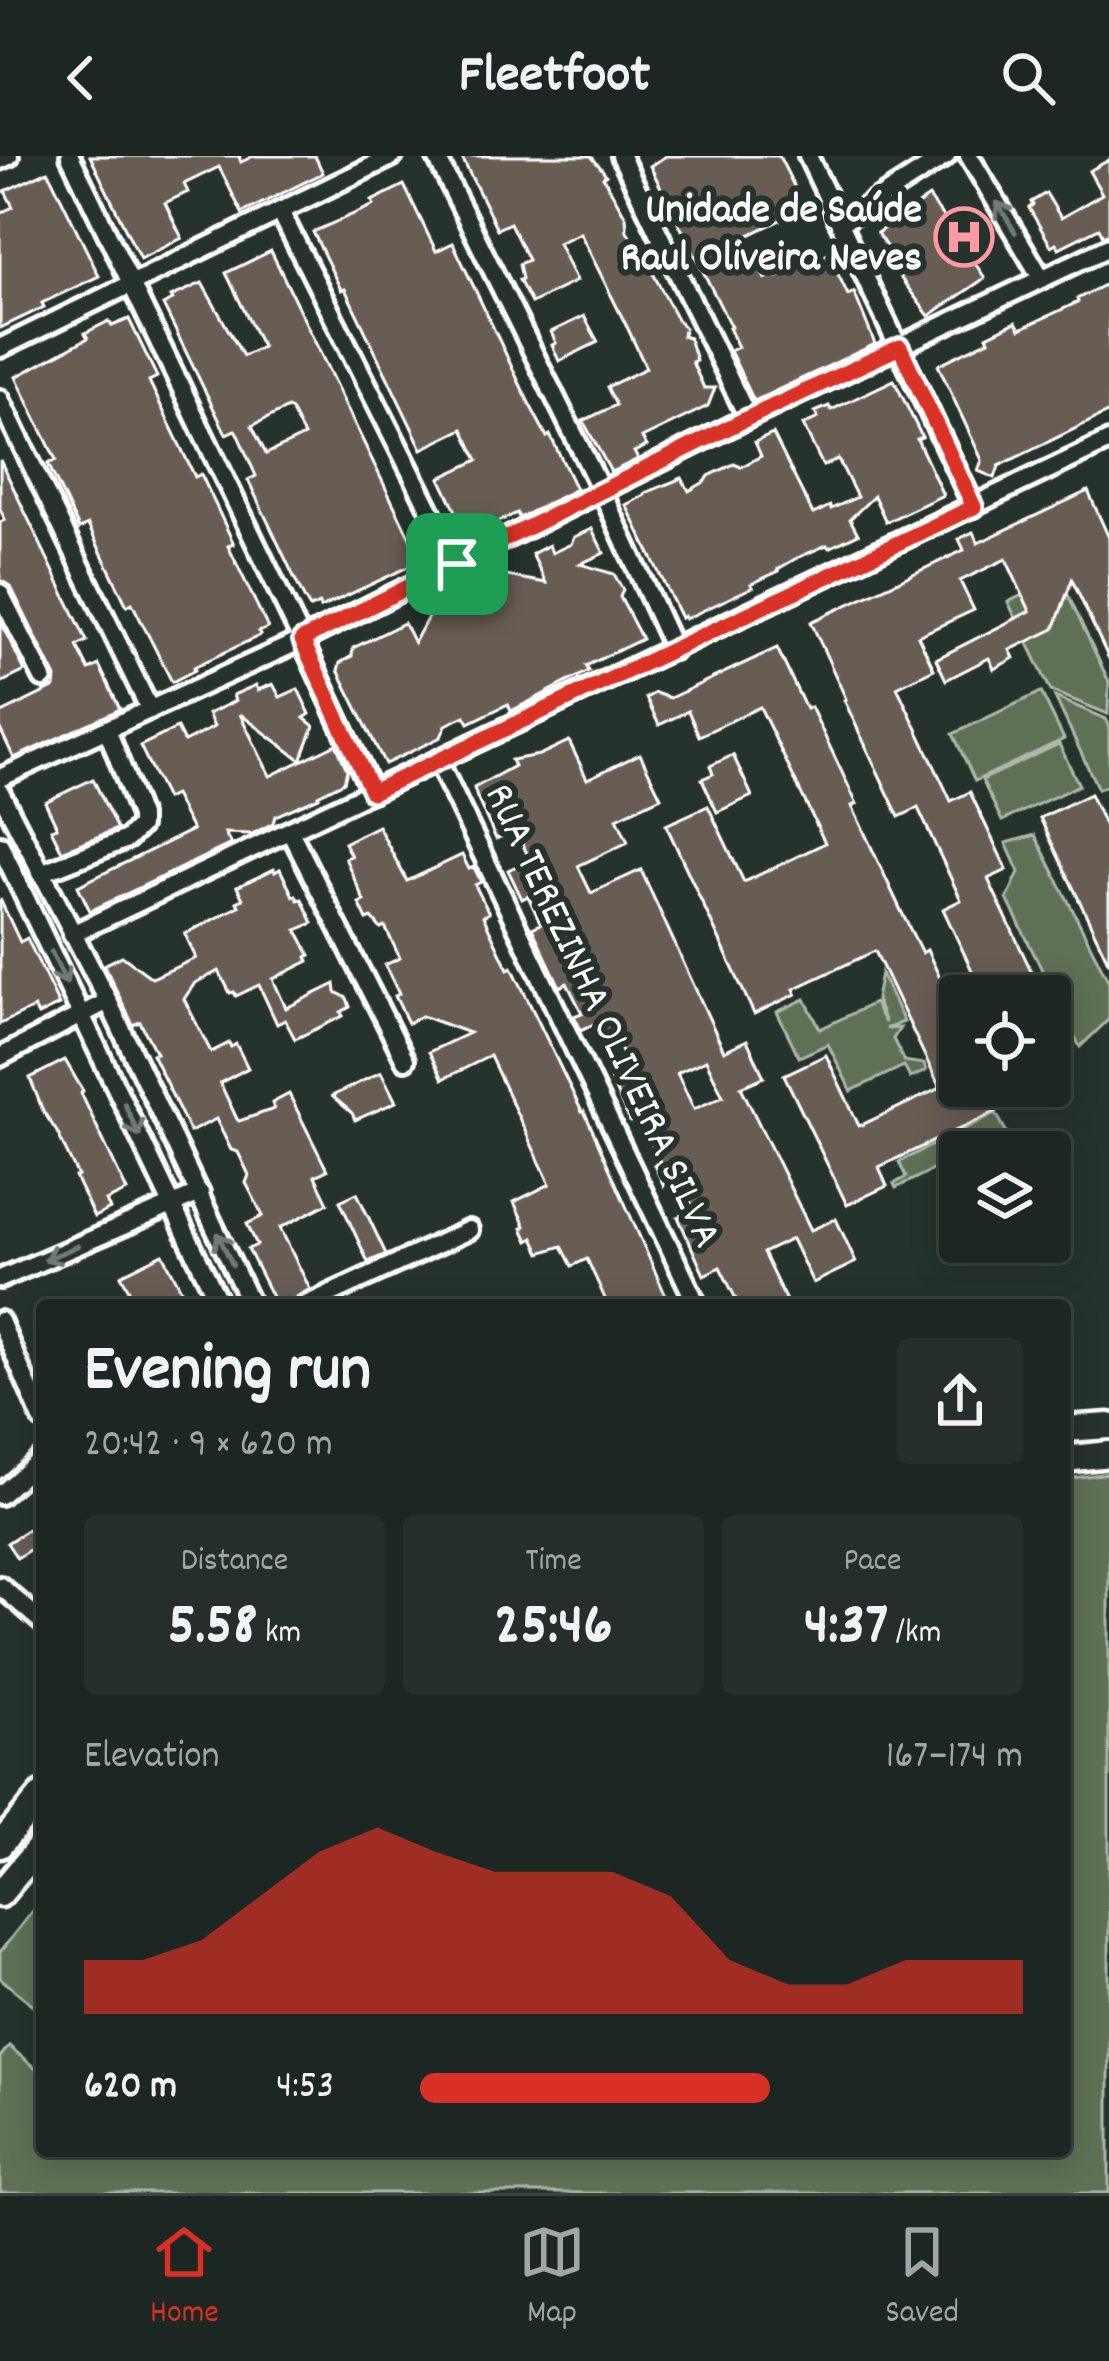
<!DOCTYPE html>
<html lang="en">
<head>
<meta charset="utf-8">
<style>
  body { margin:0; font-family:Dekko,sans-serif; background:#252e2a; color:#f1f3f6; height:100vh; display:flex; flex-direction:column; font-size:45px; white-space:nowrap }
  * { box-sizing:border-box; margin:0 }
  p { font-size:39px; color:#a0a5a5 }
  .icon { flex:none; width:66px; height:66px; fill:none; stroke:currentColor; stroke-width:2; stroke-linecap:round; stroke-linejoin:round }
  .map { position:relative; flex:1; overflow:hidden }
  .drawer { position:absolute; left:36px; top:1143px; width:1035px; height:858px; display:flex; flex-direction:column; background:#1c2622; border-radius:12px; box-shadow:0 6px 30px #0003,0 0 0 3px #3a4340 }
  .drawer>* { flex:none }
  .buttons { position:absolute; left:939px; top:819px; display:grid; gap:24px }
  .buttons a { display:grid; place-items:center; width:132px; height:132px; border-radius:12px; background:#1c2622; box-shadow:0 6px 30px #0003,0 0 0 3px #3a4340; font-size:60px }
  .pin { position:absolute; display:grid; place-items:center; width:102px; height:102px; color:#fff; margin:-51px; border-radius:24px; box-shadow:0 6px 18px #0006 }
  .round { display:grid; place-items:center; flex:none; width:126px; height:126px; border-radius:12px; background:#252e2a }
  .head { display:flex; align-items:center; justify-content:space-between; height:204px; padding:0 48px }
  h1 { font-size:66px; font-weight:700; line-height:90px }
  .stats { display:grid; grid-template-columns:repeat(3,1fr); gap:18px; height:204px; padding:12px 48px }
  .stats div { display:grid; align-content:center; border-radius:12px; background:#252e2a; text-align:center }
  .stats b { font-size:60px; font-weight:700 }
  .stats small { font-size:33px; font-weight:400 }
  .stats p { font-size:33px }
  .chart { height:336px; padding:24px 48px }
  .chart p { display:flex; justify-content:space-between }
  .chart svg { width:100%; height:216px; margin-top:12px; fill:#d93025; opacity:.7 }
  ul { padding:0 48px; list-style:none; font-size:39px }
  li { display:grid; grid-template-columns:192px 144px 1fr; align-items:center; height:90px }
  li i { height:30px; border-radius:15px; background:#d93025 }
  header { display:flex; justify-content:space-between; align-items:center; height:156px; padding:0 48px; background:#1c2622; font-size:54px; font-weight:700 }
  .dock { display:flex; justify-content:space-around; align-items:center; height:168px; border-top:3px solid #3a4340; background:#1c2622; font-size:33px; color:#a0a5a5 }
  .dock a { display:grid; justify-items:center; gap:6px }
  .dock .active { color:#d93025 }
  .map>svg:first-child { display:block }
</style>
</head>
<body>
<header><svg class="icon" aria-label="back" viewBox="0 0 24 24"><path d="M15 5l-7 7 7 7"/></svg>Fleetfoot<svg class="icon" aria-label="search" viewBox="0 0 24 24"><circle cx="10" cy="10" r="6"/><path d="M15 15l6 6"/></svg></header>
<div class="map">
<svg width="1109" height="2037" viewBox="0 0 1109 2037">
  <rect width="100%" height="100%" fill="#26332d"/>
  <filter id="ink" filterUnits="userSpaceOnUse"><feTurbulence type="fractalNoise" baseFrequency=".00833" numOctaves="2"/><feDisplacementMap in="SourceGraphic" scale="24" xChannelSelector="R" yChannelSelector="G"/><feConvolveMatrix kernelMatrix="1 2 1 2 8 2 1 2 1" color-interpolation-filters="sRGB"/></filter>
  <g filter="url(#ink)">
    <g fill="#5e7154" stroke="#aeb8aa" stroke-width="3">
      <polygon points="1056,423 1061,424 1109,526 1108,558 1051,535 1008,446"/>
      <polygon points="1041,536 1064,583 975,625 953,578"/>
      <polygon points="1055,541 1106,563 1109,569 1109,629 1098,633"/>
      <polygon points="1059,588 1079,629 1002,665 982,624"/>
      <polygon points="1035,679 1109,826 1109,863 1080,891 1007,743 1019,716 1006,687"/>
      <polygon points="881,817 904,866 886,873 900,872 893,883 904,905 924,908 926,915 910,922 904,910 851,935 828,888 799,901 777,856 805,843 820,873 874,847 885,867 876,843"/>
      <polygon points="996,957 1007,977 969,996 960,996 960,1000 896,1032 894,1028 906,1021 899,1006"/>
      <polygon points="1109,1317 1109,2037 0,2037 0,1901 9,1890 42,1918 42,1995 1065,1995 1065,1323"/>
      <polygon points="42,1742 42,1856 0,1822 0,1796"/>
    </g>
    <g fill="#685d53" stroke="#fff" stroke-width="3" fill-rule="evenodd">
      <polygon points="90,0 241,0 239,1 241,6 254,0 315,0 323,17 242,57 219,11 184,28 188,36 165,47 182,82 140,103"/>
      <polygon points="461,0 591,0 601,12 606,19 603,21 626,61 627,75 643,98 677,163 685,172 682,180 689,182 696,204 692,206 704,232 715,232 708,250 642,282 647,290 634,296 638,303 611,316 583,265 616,249 607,231 646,212 629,175 580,77 558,87 576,125 531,147 519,124 522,123 519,108 528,104 510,67 497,73"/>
      <polygon points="666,0 779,0 805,52 745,81 765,123 775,118 777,121 828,97 848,139 854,136 875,188 754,245 730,195 738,191 729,172 731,171 650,10"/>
      <polygon points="1109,4 1109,78 1103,80 1099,72 1059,92 1056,87 1051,90 1029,52 1033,49 1031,46 1046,37 1061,62 1102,38 1089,15"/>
      <polygon points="48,15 99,120 42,147 44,151 0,172 0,57 13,51 5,35"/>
      <polygon points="404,29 436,95 453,87 529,247 547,281 550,279 576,333 519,362 517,357 468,380 440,322 478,304 463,273 422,293 345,133 341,134 313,76 374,49 372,45"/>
      <polygon points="929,41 953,75 961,71 970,81 962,88 985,122 929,160 893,112 898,108 877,77"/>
      <path d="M271,95L421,405L320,452L319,448L310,452L304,442L248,324L256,320L237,277L235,274L226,278L163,149L173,144L171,141L202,127L243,200L262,191L226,117ZM288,252L291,254L304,280L266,298L252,270Z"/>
      <polygon points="1104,129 1109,139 1109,256 999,310 995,322 978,315 982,304 938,209 989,184 987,180 1016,166 1020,173 1078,146 1077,143"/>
      <polygon points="584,160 598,186 559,205 552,189 556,187 551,176"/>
      <polygon points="129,163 157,221 149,225 195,321 201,318 234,388 228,390 268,472 259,476 261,479 194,511 195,514 172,526 132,447 127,450 88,369 79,373 48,308 56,304 16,221 88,182 85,177 109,165 112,170"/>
      <polygon points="894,224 922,281 917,283 943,339 886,366 874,340 850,363 858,378 829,392 827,389 795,403 778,413 779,415 751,428 753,431 685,463 684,460 681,462 626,349 645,339 645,337 682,322 689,335 706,325 709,320 734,308 741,311 761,300 755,286 773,278 813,358 830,350 831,353 857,341 838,303 823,310 803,269 818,262 815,256 829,250 831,254"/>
      <polygon points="0,304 87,485 77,490 89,514 99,509 120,553 14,602 0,573 0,558 55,531 56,522 11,431 0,424 0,366 5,364 0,353"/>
      <polygon points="1088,335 1109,382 1109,503 1072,424 1054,473 1010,494 1014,502 994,513 989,502 946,524 936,503 1030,455 1006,403 960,425 974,454 918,480 934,513 897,531 951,645 970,636 1007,714 988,723 1043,840 984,840 943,753 961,744 918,652 899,661 844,544 846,543 811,466 964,394 959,383 973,376 978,387"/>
      <polygon points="592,373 604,397 580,408 614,418 623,434 620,441 642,483 586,510 589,515 511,555 508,548 469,567 465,560 446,569 441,581 385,608 338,514 340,507 352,500 353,492 404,467 414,487 428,461 458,446 473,450 474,437 507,420 546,427 532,398 549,389 552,397 571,388 574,381"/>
      <polygon points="0,465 25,515 0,527"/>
      <polygon points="777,492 806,553 811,551 857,648 852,650 904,761 922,797 927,794 960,865 960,930 984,930 997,955 879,1011 887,1030 847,1049 784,919 826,899 859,970 940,932 875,795 794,833 796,838 754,858 666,669 708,650 744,726 825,687 760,551 699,580 688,555 659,569 646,542 655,537 670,542"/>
      <polygon points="273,528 280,541 298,533 310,558 304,562 314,570 301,604 240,558 270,620 336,588 347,614 344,626 318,639 319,641 275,660 273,667 252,678 225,677 231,688 90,755 78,730 192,674 174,639 166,643 140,590 177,572 184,586 214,571 208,558 235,545 233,539 256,529 258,534"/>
      <path d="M569,585L587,623L640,598L661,641L617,662L628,686L578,710L591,737L641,714L724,895L747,884L764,921L741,931L811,1074L836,1063L856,1106L813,1127L792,1083L763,1097L788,1149H739L720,1111L704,1119L678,1061L694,1053L680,1023L664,1030L654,1009L660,1006L639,962L630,966L607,916L627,907L613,877L601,883L594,868L581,874L574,860L582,857L567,827L560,831L532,772L541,768L528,740L522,743L508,714L530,704L516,674L496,683L477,642L474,632L514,610L511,604L539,599ZM706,904L723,940L694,953L677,917Z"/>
      <polygon points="733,599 752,640 717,656 702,623 713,618 710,610"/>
      <polygon points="93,623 117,673 62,695 51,673 57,671 45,646"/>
      <polygon points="1090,638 1109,679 1109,807 1040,662"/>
      <polygon points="378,670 407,725 462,699 469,713 474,711 481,726 475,729 489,757 483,760 508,813 512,811 582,956 584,955 665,1138 642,1149 608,1149 587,1103 572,1110 562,1090 540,1097 533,1082 528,1085 522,1072 525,1070 514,1046 550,1028 490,900 443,923 429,896 469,877 422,860 408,867 395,840 399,838 385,809 400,802 385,771 381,773 372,762 367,764 359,747 364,745 345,702 351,700 344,687"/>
      <polygon points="274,713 275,716 280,713 293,740 296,739 298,744 302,743 313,767 297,774 310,799 307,801 309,805 273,823 286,852 335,828 336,836 347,842 350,851 341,856 343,860 295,883 285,864 277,868 259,829 236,840 234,836 230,837 219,815 195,827 184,843 211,896 229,887 231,891 236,888 248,912 220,927 237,963 239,965 274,953 272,947 289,938 327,1014 315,1020 328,1047 280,1072 310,1133 296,1141 293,1149 276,1149 248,1093 257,1089 247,1068 263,1060 246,1027 249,1019 238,996 231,994 216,963 190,976 152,898 156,897 140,866 133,869 104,809 122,800 152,822 196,802 185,778 239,750 237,746 243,743 237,731"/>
      <polygon points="0,743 20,786 27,782 59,849 38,859 34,852 0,868"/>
      <polygon points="65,904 83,935 81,937 127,1035 106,1045 110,1053 94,1061 75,1021 78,1020 57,976 43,955 30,922"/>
      <polygon points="381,916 396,946 355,964 352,957 332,940"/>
      <polygon points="357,1037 386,1098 368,1106 340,1045"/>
      <polygon points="163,1098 189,1149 137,1149 121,1119"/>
      <polygon points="42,1364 42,1407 32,1392 17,1402 7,1387"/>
    </g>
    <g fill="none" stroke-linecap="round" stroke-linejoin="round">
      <g stroke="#fff" stroke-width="26">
        <g id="street">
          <polyline points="70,0 302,484 372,636"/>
          <polyline points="436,0 602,336 674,494"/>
          <polyline points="621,0 748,262"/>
          <polyline points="808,0 974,351"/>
          <polyline points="969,0 1042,123"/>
          <polyline points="0,4 9,0"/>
          <polyline points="280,55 457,408"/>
          <polyline points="840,67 946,0"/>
          <polyline points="0,192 393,0"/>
          <polyline points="0,243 150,554"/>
          <polyline points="0,437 43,522"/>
          <polyline points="438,605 697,1149"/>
          <polyline points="0,622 302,484 748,262 1109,91"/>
          <polyline points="0,636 108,845 251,1149"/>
          <polyline points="290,675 405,904"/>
          <polyline points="0,689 220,1149"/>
          <polyline points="41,717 127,683 140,670 140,660 107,573"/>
          <polyline points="72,778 1109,285"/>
          <polyline points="0,901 108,845"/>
          <polyline points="0,1123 200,1037"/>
          <polyline points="306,1149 469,1074"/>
          <polyline points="0,1165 42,1263"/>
          <polyline points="0,1339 42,1302"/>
          <polyline points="0,1430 42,1466"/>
        </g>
      </g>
      <g stroke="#fff" stroke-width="33">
        <g id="secondary">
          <polyline points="1065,1273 1109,1270"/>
          <polyline points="1065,1303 1109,1298"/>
          <polyline points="0,1689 42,1639"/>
          <polyline points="0,1738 42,1688"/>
        </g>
      </g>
      <use href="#street" stroke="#26332d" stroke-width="16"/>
      <use href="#secondary" stroke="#26332d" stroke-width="24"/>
    </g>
    <defs><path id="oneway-shaft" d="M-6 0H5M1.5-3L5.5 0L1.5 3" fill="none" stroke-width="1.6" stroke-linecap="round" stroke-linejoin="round" transform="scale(3)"/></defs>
    <g stroke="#727a76">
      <use href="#oneway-shaft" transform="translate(1006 61) rotate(-121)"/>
      <use href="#oneway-shaft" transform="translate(59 812) rotate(64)"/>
      <use href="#oneway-shaft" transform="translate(132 964) rotate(65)"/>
      <use href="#oneway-shaft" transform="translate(225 1093) rotate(-115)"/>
      <use href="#oneway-shaft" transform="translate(61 1097) rotate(157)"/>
    </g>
  </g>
  <g fill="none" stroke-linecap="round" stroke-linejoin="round" filter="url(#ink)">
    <g stroke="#fff" stroke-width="24">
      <polygon id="route" points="900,191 974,351 372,636 302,484 748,262"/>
    </g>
    <use href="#route" stroke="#d93025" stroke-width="15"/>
  </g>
  <defs>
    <g id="hospital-ring" transform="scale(3)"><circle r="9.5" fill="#26332d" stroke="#ff9aa2" stroke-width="1.5"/><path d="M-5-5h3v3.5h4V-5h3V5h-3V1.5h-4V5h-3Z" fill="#ff9aa2"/></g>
  </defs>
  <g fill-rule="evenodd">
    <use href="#hospital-ring" x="964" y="81"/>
  </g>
  <g text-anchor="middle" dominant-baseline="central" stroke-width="12" stroke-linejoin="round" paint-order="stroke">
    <g font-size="42" font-weight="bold" fill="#fff" stroke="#26332d" text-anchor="end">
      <text x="922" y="57">Unidade de Saúde<tspan x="922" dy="48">Raul Oliveira Neves</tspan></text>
    </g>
    <g font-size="42" fill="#fff" stroke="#26332d">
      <text transform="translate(600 861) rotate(65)">RUA TEREZINHA OLIVEIRA SILVA</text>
    </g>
  </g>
</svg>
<div class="buttons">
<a><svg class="icon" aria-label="locate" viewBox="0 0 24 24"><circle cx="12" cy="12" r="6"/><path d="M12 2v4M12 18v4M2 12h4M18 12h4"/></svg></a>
<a><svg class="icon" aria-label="layers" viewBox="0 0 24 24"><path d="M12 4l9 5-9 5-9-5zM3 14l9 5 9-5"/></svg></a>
</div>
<div class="pin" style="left:457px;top:408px;background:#1e9e55"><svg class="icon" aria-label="arrive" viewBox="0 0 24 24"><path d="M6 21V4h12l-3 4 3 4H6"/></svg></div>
<section class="drawer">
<div class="head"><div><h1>Evening run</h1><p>20:42 · 9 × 620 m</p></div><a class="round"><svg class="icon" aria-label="share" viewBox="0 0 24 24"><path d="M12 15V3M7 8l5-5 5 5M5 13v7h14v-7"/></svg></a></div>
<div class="stats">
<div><p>Distance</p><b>5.58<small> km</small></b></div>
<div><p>Time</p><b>25:46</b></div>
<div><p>Pace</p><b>4:37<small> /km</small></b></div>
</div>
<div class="chart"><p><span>Elevation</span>167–174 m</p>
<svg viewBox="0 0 160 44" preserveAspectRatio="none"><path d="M0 44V33L10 33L20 29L30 20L40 11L50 6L60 11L70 15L80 15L90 15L100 20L110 33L120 38L130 38L140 33L150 33L160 33V44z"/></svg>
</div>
<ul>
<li><b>620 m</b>4:53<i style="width:58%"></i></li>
</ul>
</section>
</div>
<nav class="dock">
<a class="active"><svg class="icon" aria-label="home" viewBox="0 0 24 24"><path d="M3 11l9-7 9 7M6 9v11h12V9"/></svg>Home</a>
<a><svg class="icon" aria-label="map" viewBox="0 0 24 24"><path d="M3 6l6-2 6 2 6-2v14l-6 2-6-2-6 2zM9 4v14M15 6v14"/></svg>Map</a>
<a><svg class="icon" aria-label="saved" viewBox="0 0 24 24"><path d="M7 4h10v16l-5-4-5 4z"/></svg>Saved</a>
</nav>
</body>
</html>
